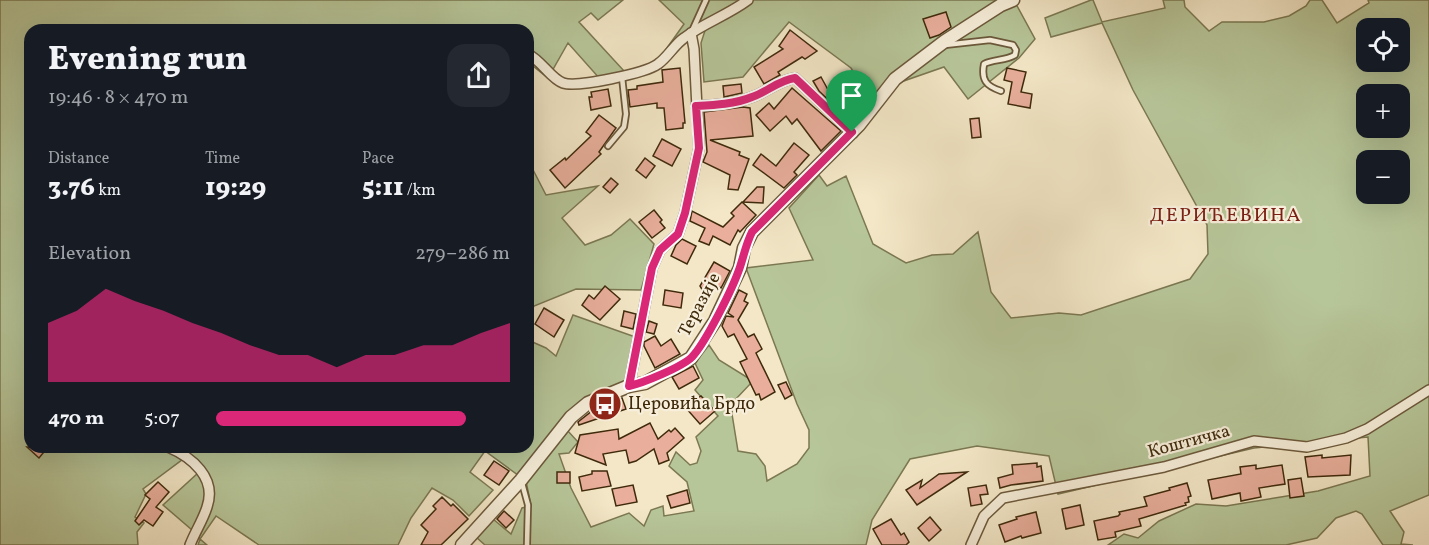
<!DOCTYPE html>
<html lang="en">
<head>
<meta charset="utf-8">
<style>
  body { margin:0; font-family:Vollkorn,serif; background:#242831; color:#f1f3f6; height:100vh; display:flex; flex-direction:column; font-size:22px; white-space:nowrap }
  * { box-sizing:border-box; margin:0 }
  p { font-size:20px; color:#9ea1a6 }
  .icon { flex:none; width:33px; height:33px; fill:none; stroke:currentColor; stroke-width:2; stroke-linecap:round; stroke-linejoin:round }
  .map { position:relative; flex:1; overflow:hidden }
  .panel { position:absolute; left:24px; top:24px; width:510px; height:429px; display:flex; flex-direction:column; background:#171b24; border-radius:18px; box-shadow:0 6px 24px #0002 }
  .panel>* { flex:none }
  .fabs { position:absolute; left:1356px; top:18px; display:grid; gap:12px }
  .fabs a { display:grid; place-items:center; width:54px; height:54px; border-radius:12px; background:#171b24; box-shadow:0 6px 24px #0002; font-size:30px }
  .pin { position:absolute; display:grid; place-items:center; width:51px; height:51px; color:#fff; margin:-62px -26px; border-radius:50% 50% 50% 0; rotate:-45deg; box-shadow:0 0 6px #0007 }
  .pin .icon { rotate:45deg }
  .round { display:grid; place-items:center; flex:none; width:63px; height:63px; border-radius:18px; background:#242831 }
  .summary { display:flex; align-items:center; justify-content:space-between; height:102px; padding:0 24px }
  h1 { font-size:33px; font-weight:800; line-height:45px }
  .stats { display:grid; grid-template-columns:repeat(3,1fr); gap:9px; height:102px; padding:6px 24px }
  .stats div { display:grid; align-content:center }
  .stats b { font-size:26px; font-weight:800 }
  .stats small { font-size:16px; font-weight:400 }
  .stats p { font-size:16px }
  .chart { height:168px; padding:12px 24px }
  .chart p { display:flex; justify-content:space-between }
  .chart svg { width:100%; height:108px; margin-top:6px; fill:#db2777; opacity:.7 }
  ul { padding:0 24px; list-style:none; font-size:20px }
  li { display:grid; grid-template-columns:96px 72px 1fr; align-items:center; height:45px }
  li i { height:15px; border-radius:8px; background:#db2777 }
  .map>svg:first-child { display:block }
</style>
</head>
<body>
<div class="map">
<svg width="1429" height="545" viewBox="0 0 1429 545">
  <rect width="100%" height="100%" fill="#f3e7c7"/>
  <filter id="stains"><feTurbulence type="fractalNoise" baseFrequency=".00333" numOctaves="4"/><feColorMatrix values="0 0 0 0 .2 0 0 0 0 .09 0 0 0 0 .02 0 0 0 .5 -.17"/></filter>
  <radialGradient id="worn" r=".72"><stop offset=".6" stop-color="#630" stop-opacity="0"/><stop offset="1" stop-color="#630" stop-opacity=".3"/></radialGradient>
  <g fill="#b7c699" stroke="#7b7852" stroke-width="1.5" fill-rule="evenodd">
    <path d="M0,0H623L598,20L591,13L579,22L625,72L600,79L568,43L548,78L528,62V30H466L415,25L414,30H30V447H528V340L546,348L556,356L573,315L641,339L634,379L589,399L567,430L578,442L569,453L559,454L571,488L591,527L629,513L644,526L651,510L663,506L664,516L694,511L687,482L669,466L676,452L690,465L697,463L701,451L696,437L718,416L695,390L703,380L695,363L709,345L719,360L753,381L733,402L732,414L738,451L756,454L765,466L767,481L797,464L809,448V430L797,404L746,268L813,260L789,208L819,175L827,186L846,176L873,244L906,263L932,255L953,254L978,232L991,292L1011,318L1059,313L1081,315L1190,279L1208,254L1207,225L1133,90L1102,23L1051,37L1045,18L1091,0H1093L1102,22L1165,8L1163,0H1184L1185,7L1209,31L1222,22H1264L1289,16L1306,6L1310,0H1322L1337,23L1369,3L1368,0H1429V495L1390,511L1404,532L1401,544L1413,545H1383L1362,514L1356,511L1336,518L1317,538L1286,545H1108L1124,534L1138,538L1159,521L1196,504L1226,506L1318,491L1370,476L1368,437L1254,448L1058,494L1049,456L977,446L910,459L872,520L866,545H485L476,537L493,519L511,534L522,508L531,506L526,481L485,451L470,472L493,490L469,516L453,500L432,488L411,518L398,545H259L216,516L200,539L207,545H198L200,539L192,530L163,505L199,472L182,460L143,489L146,494L135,517L144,523L137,532L138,545H0ZM1366,28H1400V62H1366ZM1366,94H1400V128H1366ZM1366,160H1400V194H1366Z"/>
    <polygon points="659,0 1010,0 1016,4 1035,39 1019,58 968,99 944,67 898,83 856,138 869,98 851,68 789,22 743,77 704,82 701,43 709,18 662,55 684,24"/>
    <polygon points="528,160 546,195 598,186 562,218 585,245 611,235 630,219 654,244 641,290 576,289 534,306 528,319"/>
  </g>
  <g fill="#e9af9c" stroke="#3f2a0c" stroke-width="1.5">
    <polygon points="946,12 951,27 939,35 930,38 923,19"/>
    <polygon points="790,30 817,51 805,59 802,57 778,72 780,75 764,84 754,67 783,49 779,46"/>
    <polygon points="680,68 685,123 683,123 683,128 666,130 664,108 657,108 657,103 630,107 628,90 637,89 637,86 663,82 662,70"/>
    <polygon points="1007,68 1026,72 1021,92 1032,94 1030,108 1008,104 1012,82 1004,80"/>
    <polygon points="821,77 832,97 851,86 862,104 844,115 819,91 813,81"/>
    <polygon points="741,84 742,93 724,97 723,86"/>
    <polygon points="792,88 841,131 821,151 797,119 792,124 786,116 770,131 756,115 769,103 774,109"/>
    <polygon points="608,89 611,106 591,110 589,97 592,97 591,92"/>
    <polygon points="743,107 750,108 753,136 710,140 740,152 739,155 749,159 738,190 728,189 730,175 703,162 707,152 704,112"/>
    <polygon points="599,115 616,128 599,152 601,154 565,188 550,170 565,158 566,160 591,136 586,132"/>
    <polygon points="979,118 981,137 972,138 970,119"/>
    <polygon points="662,139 681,149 672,166 653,156"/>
    <polygon points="794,143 809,155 794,172 797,175 784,188 753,165 761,154 776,166"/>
    <polygon points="645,158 655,166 646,178 636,170"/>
    <polygon points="611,178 618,184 610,193 603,187"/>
    <polygon points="757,187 764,187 763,203 743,202"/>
    <polygon points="742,202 756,215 740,232 738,230 730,245 713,236 709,245 699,241 705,228 690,221 692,211 723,227 734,216 731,213"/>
    <polygon points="654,210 662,220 660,222 665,228 652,238 639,222"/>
    <polygon points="682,239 696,246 687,264 671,256 676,245"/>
    <polygon points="714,262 730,271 721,288 714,284 706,296 700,286"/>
    <polygon points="605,286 620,299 600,320 582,305 589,295 594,299"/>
    <polygon points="665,290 683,293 681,308 663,305"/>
    <polygon points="739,290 747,294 744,301 748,303 738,320 748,337 754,334 762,349 756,353 775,392 761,400 759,394 756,395 740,362 747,359 734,334 728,337 722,326 726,316 734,317 728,313"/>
    <polygon points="544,308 564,320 554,337 535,324"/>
    <polygon points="624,311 636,314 633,329 621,326"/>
    <polygon points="649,321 657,324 654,334 646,332"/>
    <polygon points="655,336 661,346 671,339 680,354 655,368 644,346 644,342"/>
    <polygon points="693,366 699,378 679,389 672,377"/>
    <polygon points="786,382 792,395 785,399 778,385"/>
    <polygon points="701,396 715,411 700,424 685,407"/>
    <polygon points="622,398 626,409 579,425 578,422 592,411 608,408 607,404"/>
    <polygon points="650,423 658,439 669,430 671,432 675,428 684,438 667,453 669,460 659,464 654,449 636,461 629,463 626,450 603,454 606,465 575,453 580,435 618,429 619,439"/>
    <polygon points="27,447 48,447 39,458"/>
    <polygon points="1322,455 1322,458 1351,455 1350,475 1308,477 1305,457"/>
    <polygon points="494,461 509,471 499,485 484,475"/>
    <polygon points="1037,463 1037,467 1041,466 1043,481 1011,485 1000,488 998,478 1013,474 1012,465"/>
    <polygon points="1256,465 1256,469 1282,465 1285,484 1259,488 1261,497 1241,501 1240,493 1212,499 1208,480 1241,474 1240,467"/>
    <polygon points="592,471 607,471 611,486 582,491 579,477 592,474"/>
    <rect x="557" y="472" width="13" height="11"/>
    <polygon points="967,472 917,505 906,490 922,480 920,488 939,474"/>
    <polygon points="1301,478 1304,496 1290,498 1288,480"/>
    <polygon points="158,482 169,492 156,507 163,512 153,526 144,520 139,525 135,521 150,499 145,495"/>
    <polygon points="1187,483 1191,496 1188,497 1189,502 1185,503 1186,505 1139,519 1141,526 1115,532 1116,537 1098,540 1094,521 1118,516 1120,514 1119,512 1147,506 1144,497 1170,490 1169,488"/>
    <polygon points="633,485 637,502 616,506 612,489"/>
    <polygon points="986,485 988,494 980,495 982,504 971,506 968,488"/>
    <polygon points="687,490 690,503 671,508 667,496"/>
    <polygon points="442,497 451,506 453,504 468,519 441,545 421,545 428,532 421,525 436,509 433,506"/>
    <polygon points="1080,505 1084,525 1066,529 1062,509"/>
    <polygon points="504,511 514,520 506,528 497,519"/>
    <polygon points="1036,512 1041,533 1022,538 1021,536 1005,542 999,525 1017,519 1016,517"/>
    <polygon points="930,517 941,530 929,541 918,528"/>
    <polygon points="891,519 901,535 904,533 909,542 906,545 882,545 873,529"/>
  </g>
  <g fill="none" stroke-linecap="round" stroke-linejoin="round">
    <g stroke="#6c593b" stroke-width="8">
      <g id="service">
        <polyline points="692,31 706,0"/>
        <path d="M945,45L990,40L1013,45L1016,50L1015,55C1005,61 994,59 984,64C981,80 986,86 1001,91"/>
        <polyline points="608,146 624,127 626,114 622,77"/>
        <polyline points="522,483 528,505 527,545"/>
      </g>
    </g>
    <g stroke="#6c593b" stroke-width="12">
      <g id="minor">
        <path d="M528,54C542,61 551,79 563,83C577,88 646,73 658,64C668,57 674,45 684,38C704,23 728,15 748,0"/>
        <path d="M696,106C715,105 735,104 752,97C767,92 779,80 795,78L852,132"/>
        <polyline points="629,386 652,268 660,250 678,234 685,213 699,148 694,49 691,33"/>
        <path d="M168,447C192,457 217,478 207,507C203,520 195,532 190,545"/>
        <polyline points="971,545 984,516 1003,498 1164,467 1254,441 1307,447 1346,438 1367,429 1429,390"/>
      </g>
    </g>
    <g stroke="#6c593b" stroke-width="15">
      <polyline id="tertiary" points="462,545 521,480 571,417 588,403 629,386 645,383 691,358 715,321 740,268 744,248 752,232 859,125 895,79 945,41 1001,5 1013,0"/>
    </g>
    <use href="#service" stroke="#f7efdb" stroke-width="4.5"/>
    <use href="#minor" stroke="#f7efdb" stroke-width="9"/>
    <use href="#tertiary" stroke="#f7efdb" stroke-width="12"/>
  </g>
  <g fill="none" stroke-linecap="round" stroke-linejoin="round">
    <g stroke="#fff" stroke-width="12">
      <path id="route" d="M795,78L852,132L752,232C746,244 744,255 740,267C733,288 706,342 692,357C682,367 643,383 629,386L652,268L660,250L678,234L685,213L699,148L696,106C715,105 735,104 752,97C767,92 779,80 795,78Z"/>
    </g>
    <use href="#route" stroke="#db2777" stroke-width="8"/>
  </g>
  <defs>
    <g id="bus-disc" transform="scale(1.725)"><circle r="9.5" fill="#8f2418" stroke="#f7efdb"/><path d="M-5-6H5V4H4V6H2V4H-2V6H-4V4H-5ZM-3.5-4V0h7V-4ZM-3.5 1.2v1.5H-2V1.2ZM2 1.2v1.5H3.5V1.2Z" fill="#fff"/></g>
  </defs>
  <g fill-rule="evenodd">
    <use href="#bus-disc" x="605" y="404"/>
  </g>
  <g text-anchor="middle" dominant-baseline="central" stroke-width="4.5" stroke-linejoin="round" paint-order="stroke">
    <g font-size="18" fill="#3f2a0c" stroke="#f7efdb">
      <text transform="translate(700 305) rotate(-62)">Теразије</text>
      <text transform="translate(1189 442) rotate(-15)">Коштичка</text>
    </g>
    <g font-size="18" fill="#3f2a0c" stroke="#f7efdb" text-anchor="start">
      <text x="628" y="404">Церовића Брдо</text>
    </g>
    <g font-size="20" letter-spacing="1.5" fill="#7a1f14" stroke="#f7efdb">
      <text x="1226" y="216">ДЕРИЋЕВИНА</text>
    </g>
  </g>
  <rect width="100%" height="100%" filter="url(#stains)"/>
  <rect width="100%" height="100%" fill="url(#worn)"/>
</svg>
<div class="fabs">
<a><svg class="icon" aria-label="locate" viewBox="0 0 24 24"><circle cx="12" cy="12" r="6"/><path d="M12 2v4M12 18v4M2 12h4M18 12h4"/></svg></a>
<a>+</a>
<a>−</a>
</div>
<div class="pin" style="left:852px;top:132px;background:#1e9e55"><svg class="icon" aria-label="arrive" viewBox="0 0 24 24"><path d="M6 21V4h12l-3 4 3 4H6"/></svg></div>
<section class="panel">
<div class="summary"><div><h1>Evening run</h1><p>19:46 · 8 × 470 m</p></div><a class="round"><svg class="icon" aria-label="share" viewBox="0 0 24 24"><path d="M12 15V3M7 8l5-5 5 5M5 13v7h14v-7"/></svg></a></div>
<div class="stats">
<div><p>Distance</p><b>3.76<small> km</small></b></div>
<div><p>Time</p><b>19:29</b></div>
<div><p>Pace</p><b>5:11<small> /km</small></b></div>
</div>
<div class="chart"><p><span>Elevation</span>279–286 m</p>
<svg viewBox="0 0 160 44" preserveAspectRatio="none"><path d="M0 44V20L10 15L20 6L30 11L40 15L50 20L60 24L70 29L80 33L90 33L100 38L110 33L120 33L130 29L140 29L150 24L160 20V44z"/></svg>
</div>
<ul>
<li><b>470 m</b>5:07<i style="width:85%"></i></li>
</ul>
</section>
</div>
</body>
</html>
